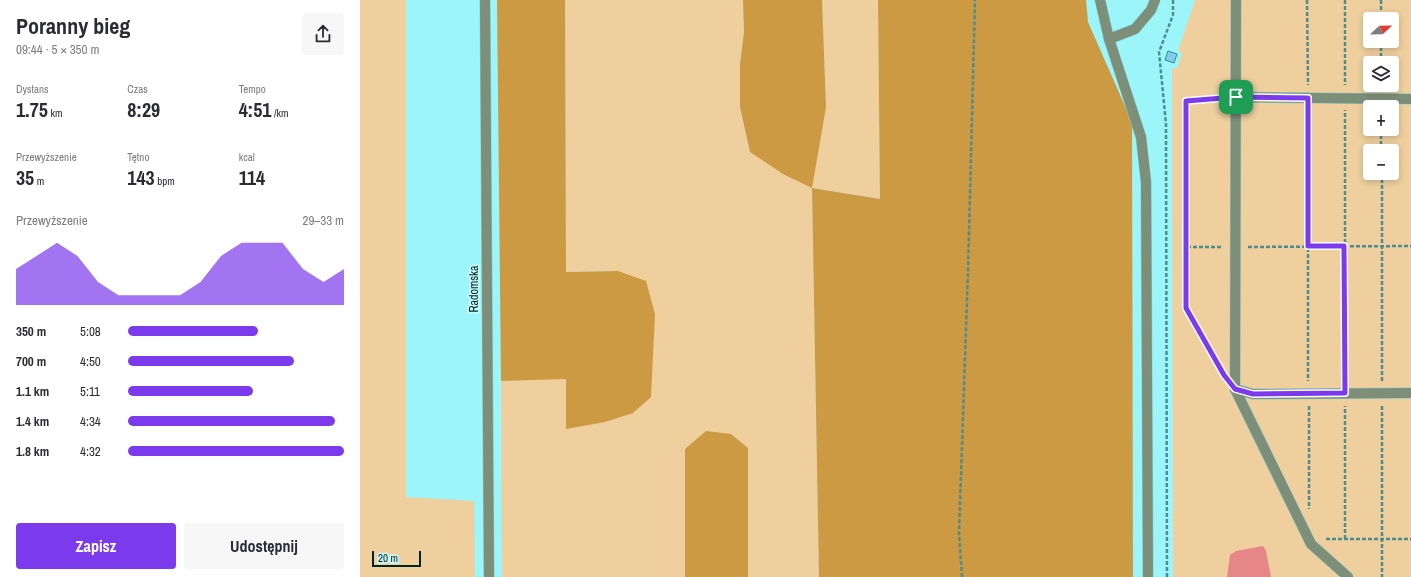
<!DOCTYPE html>
<html lang="pl">
<head>
<meta charset="utf-8">
<style>
  body { margin:0; font-family:"Archivo Narrow",sans-serif; background:#f7f7f7; color:#2b2b33; height:100vh; display:flex; flex-direction:column; font-size:15px; white-space:nowrap }
  * { box-sizing:border-box; margin:0 }
  p { font-size:13px; color:#7c7c81 }
  .icon { flex:none; width:22px; height:22px; fill:none; stroke:currentColor; stroke-width:2; stroke-linecap:round; stroke-linejoin:round }
  .map { position:relative; flex:1; overflow:hidden }
  .drawer { display:flex; flex-direction:column; background:#fff; width:360px }
  .drawer>* { flex:none }
  .needle { width:26px; rotate:68deg }
  .tools { position:absolute; left:1003px; top:12px; display:grid; gap:8px }
  .tools a { display:grid; place-items:center; width:36px; height:36px; border-radius:4px; background:#fff; box-shadow:0 2px 6px #0003; font-size:20px }
  .scale { position:absolute; left:12px; bottom:10px; width:49px; box-sizing:border-box; padding-left:4px; border:2px solid #002526; border-top:0; font-size:11px; line-height:14px; white-space:nowrap; color:#002526; -webkit-text-stroke:3px #c9fbfd; paint-order:stroke }
  .pin { position:absolute; display:grid; place-items:center; width:34px; height:34px; color:#fff; margin:-17px; border-radius:8px; box-shadow:0 2px 6px #0006 }
  .round { display:grid; place-items:center; flex:none; width:42px; height:42px; border-radius:4px; background:#f7f7f7 }
  .overview { display:flex; align-items:center; justify-content:space-between; height:68px; padding:0 16px }
  h1 { font-size:22px; font-weight:800; line-height:30px }
  .metrics { display:grid; grid-template-columns:repeat(3,1fr); gap:6px; height:68px; padding:4px 16px }
  .metrics div { display:grid; align-content:center }
  .metrics b { font-size:20px; font-weight:800 }
  .metrics small { font-size:11px; font-weight:400 }
  .metrics p { font-size:11px }
  .chart { height:112px; padding:8px 16px }
  .chart p { display:flex; justify-content:space-between }
  .chart svg { width:100%; height:72px; margin-top:4px; fill:#7c3aed; opacity:.7 }
  .action { display:flex; gap:8px; margin-top:auto; padding:8px 16px }
  .action a { flex:1; height:46px; border-radius:4px; background:#7c3aed; color:#fff; font-size:16px; font-weight:800; line-height:46px; text-align:center }
  .action a+a { background:#f7f7f7; color:#2b2b33 }
  ul { padding:0 16px; list-style:none; font-size:13px }
  li { display:grid; grid-template-columns:64px 48px 1fr; align-items:center; height:30px }
  li i { height:10px; border-radius:5px; background:#7c3aed }
  main { display:flex; flex:1; min-height:0 }
  .map>svg:first-child { display:block }
</style>
</head>
<body>
<main>
<section class="drawer">
<div class="overview"><div><h1>Poranny bieg</h1><p>09:44 · 5 × 350 m</p></div><a class="round"><svg class="icon" aria-label="share" viewBox="0 0 24 24"><path d="M12 15V3M7 8l5-5 5 5M5 13v7h14v-7"/></svg></a></div>
<div class="metrics">
<div><p>Dystans</p><b>1.75<small> km</small></b></div>
<div><p>Czas</p><b>8:29</b></div>
<div><p>Tempo</p><b>4:51<small> /km</small></b></div>
</div>
<div class="metrics">
<div><p>Przewyższenie</p><b>35<small> m</small></b></div>
<div><p>Tętno</p><b>143<small> bpm</small></b></div>
<div><p>kcal</p><b>114</b></div>
</div>
<div class="chart"><p><span>Przewyższenie</span>29–33 m</p>
<svg viewBox="0 0 160 44" preserveAspectRatio="none"><path d="M0 44V22L10 14L20 6L30 14L40 30L50 38L60 38L70 38L80 38L90 30L100 14L110 6L120 6L130 6L140 22L150 30L160 22V44z"/></svg>
</div>
<ul>
<li><b>350 m</b>5:08<i style="width:60%"></i></li>
<li><b>700 m</b>4:50<i style="width:77%"></i></li>
<li><b>1.1 km</b>5:11<i style="width:58%"></i></li>
<li><b>1.4 km</b>4:34<i style="width:96%"></i></li>
<li><b>1.8 km</b>4:32<i style="width:100%"></i></li>
</ul>
<div class="action"><a>Zapisz</a><a>Udostępnij</a></div>
</section>
<div class="map">
<svg width="1051" height="577" viewBox="0 0 1051 577">
  <rect width="100%" height="100%" fill="#9cf5f8"/>
  <g fill="#eecf9d" fill-rule="evenodd">
    <polygon points="0,0 46,0 46,497 114,501 115,577 0,577"/>
    <polygon points="205,0 383,0 384,32 380,64 380,107 390,152 466,107 462,0 518,0 520,199 452,188 459,577 388,577 388,448 325,449 325,577 142,577 141,381 206,378 207,429 258,271 206,272"/>
    <path d="M835,0H1051V577H813L812,68L817,69L822,53L818,51ZM1010,19H1032V41H1010ZM1010,63H1032V85H1010ZM1010,107H1032V129H1010ZM1010,151H1032V173H1010Z"/>
  </g>
  <g fill="#cb9a42">
    <polygon points="137,0 205,0 206,272 258,271 286,281 295,314 291,397 273,413 245,422 206,429 206,379 141,381"/>
    <polygon points="383,0 462,0 466,107 452,188 520,199 518,0 726,0 728,22 772,122 773,577 459,577 452,188 423,174 390,152 380,107 380,64 384,32"/>
    <polygon points="346,431 371,434 388,448 388,577 325,577 325,449"/>
  </g>
  <polygon fill="#e78689" points="903,546 906,551 911,577 867,577 870,555 876,551"/>
  <polygon fill="#7fcfe6" stroke="#33869c" points="808,51 817,54 814,63 805,60"/>
  <g fill="none" stroke-linecap="round" stroke-linejoin="round">
    <g stroke="#80d0d2" stroke-width="11">
      <g id="minor">
        <polyline points="125,0 129,577"/>
        <polyline points="740,0 749,39 781,137 786,182 788,577"/>
        <polyline points="876,0 875,389 951,544 988,577"/>
        <polyline points="749,39 775,29 791,10 795,0"/>
        <polyline points="876,97 1051,99"/>
        <polyline points="875,389 893,394 1051,393"/>
      </g>
    </g>
    <g stroke="#4e8d8f" stroke-width="2.5" stroke-dasharray="4 2" stroke-linecap="butt">
      <polyline points="947,0 948,85"/>
      <polyline points="985,0 985,85"/>
      <polyline points="1021,0 1021,19"/>
      <polyline points="1021,41 1021,63"/>
      <polyline points="948,110 948,381"/>
      <polyline points="1021,129 1021,151"/>
      <polyline points="1022,173 1022,381"/>
      <polyline points="827,247 863,247"/>
      <polyline points="888,247 1051,246"/>
      <polyline points="862,371 826,308 826,101 863,98"/>
      <polyline points="985,381 985,110"/>
      <polyline points="949,406 949,509"/>
      <polyline points="1022,406 1022,577"/>
      <polyline points="966,539 1051,539"/>
      <polyline points="985,539 985,406"/>
      <polyline points="602,577 599,533 608,271 615,0"/>
      <polyline points="807,577 806,124 799,52 813,15 813,0"/>
    </g>
    <use href="#minor" stroke="#7e8f79" stroke-width="10"/>
  </g>
  <g fill="none" stroke-linecap="round" stroke-linejoin="round">
    <g stroke="#fff" stroke-width="8">
      <polygon id="route" points="876,97 948,98 948,246 984,246 985,393 893,394 875,389 864,375 826,308 826,101"/>
    </g>
    <use href="#route" stroke="#7c3aed" stroke-width="5"/>
  </g>
  <g text-anchor="middle" dominant-baseline="central" stroke-width="3.5" stroke-linejoin="round" paint-order="stroke">
    <g font-size="12" fill="#002526" stroke="#c9fbfd">
      <text transform="translate(114 289) rotate(-90)">Radomska</text>
    </g>
  </g>
</svg>
<div class="tools">
<a><svg class="needle" viewBox="-14 -14 28 28"><path d="M0-13l5 13h-10z" fill="#e53935"/><path d="M0 13l5-13h-10z" fill="#7c7c81"/></svg></a>
<a><svg class="icon" aria-label="layers" viewBox="0 0 24 24"><path d="M12 4l9 5-9 5-9-5zM3 14l9 5 9-5"/></svg></a>
<a>+</a>
<a>−</a>
</div>
<div class="scale">20 m</div>
<div class="pin" style="left:876px;top:97px;background:#1e9e55"><svg class="icon" aria-label="arrive" viewBox="0 0 24 24"><path d="M6 21V4h12l-3 4 3 4H6"/></svg></div>
</div>
</main>
</body>
</html>
